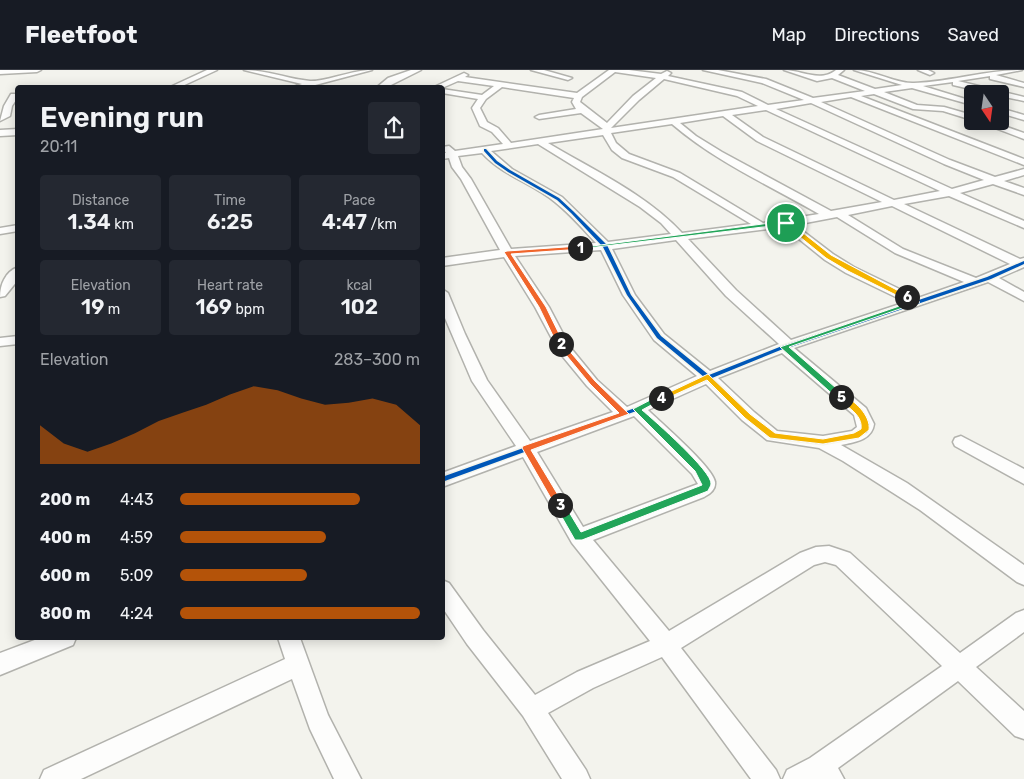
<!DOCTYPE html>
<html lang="en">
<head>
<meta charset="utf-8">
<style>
  body { margin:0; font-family:Rubik,sans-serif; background:#242831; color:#f1f3f6; height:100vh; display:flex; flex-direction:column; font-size:19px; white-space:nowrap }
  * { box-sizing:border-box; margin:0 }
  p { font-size:16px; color:#9ea1a6 }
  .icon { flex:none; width:28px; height:28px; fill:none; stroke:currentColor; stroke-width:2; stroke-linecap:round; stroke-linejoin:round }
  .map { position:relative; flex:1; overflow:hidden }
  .drawer { position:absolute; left:15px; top:15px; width:430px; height:555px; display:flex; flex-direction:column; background:#171b24; border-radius:5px; box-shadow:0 2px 12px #0003 }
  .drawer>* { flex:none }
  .needle { width:32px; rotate:167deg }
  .tools { position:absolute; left:964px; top:15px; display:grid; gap:10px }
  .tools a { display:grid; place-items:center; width:45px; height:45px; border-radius:5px; background:#171b24; box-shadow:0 2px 12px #0003; font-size:25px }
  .pin { position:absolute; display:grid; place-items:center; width:42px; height:42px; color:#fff; margin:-21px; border:2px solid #fff; border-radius:50%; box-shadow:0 1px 5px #0007 }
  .km { position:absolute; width:25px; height:25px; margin:-12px; border-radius:50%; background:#222; color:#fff; font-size:14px; line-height:25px; text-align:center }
  .round { display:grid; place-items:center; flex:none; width:52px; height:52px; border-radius:5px; background:#242831 }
  .summary { display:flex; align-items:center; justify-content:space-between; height:85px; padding:0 25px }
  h1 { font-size:28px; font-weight:600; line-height:38px }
  .metrics { display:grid; grid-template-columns:repeat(3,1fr); gap:8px; height:85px; padding:5px 25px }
  .metrics div { display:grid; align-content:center; border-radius:5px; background:#242831; text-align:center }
  .metrics b { font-size:21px; font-weight:600 }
  .metrics small { font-size:14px; font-weight:400 }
  .metrics p { font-size:14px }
  .chart { height:140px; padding:10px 25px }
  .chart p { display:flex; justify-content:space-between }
  .chart svg { width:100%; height:90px; margin-top:5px; fill:#b45309; opacity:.7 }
  ul { padding:0 25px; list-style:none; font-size:16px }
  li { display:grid; grid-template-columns:80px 60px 1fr; align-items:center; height:38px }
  li i { height:12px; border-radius:6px; background:#b45309 }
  header { display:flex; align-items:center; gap:30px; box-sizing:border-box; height:70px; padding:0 25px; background:#171b24; border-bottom:1px solid #363941 }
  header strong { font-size:24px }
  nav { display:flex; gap:28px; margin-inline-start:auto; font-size:18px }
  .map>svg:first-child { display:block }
</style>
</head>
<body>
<header>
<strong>Fleetfoot</strong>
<nav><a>Map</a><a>Directions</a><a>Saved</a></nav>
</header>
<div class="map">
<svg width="1024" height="709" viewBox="0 0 1024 709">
  <rect width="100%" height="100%" fill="#f3f3ed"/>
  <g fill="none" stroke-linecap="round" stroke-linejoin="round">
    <g stroke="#b2b2ad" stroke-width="3">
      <g id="minor">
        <polygon points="0,0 41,0 37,2 0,4"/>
        <polygon points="207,0 217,0 178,18 168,18"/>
        <path d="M244,0C267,0 288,9 310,11C326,12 351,0 372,0L304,18H290L302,14Z"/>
        <polygon points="411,0 421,0 385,18 376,18 388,8"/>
        <polygon points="531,0 544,0 572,8 568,10"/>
        <path d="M609,0H629L661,4L667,1L671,3L668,6L742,22L768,35L804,30L762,13L703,0H718L766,9L813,28L865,21L832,8L817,11L784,0C802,0 820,13 836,0H844L838,5L875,19L902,15L854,0C875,0 896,14 914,13C950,12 985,0 1022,0L996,5L1024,13V17L990,9V6L958,11L1024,27V31L1000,26V24H992L953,15V12L923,16L972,31V35L912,18L884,22L917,35L944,37L972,45V50L943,41L913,39L874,24L861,26L1024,89V95L851,27L821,32L950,90L995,107L1024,99V105L1004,111L1024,118V125L993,114L960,123L1024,151V158L949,126L904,134L1020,189L1024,188V197L999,208L1024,222V231L988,212L794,278L866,338L874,354C872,370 855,372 841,375L907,413L1024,495V515L1017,512L920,440L843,391L819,378L767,370L742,350L706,314L648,340C660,352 714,398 715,412C716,419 710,424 704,427L593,470L669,561L800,483L816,477L829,476L850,483L960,583L1016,543L1024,540V562L976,597L1024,641V669L1015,666L958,611L838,698L844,709H783L787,700L810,688L942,596L836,495L825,492L814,495L681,578L776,700L780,709H751L662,587L593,618L548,643L586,700L590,709H562L523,646L467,574L442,537V510L449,513L483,560L535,625L577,602L650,571L572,473L523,387L442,417V403L516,376L472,311L442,241V219L448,223L465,264L487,310L530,371L613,342L587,316L559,282L535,237L504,187L442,196V188L500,180L461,109L452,97L449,88L442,89V83H446L442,77L449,76L455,81L503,74L492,62L480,56L472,38L478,29L442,23V19L482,25L494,16L458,11L442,18H432L464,3L468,5L465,7L577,23ZM615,2L656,8L633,26L607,53L580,32L582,27ZM664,9L737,26L758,36L611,58L639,30ZM502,17L574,28L572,32L576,39L539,45L535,47L539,49L581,43L603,59L511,73L498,58L487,52L480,38L486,29ZM811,33L944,94L984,110L952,119L776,39ZM766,40L940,121L894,130L763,67L732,45ZM723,46L757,71L882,132L831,141L722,82L696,66L680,53ZM672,54C715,91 770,116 819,144L763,153L680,103L629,84L616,73L611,63ZM603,65L612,80L622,88L673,107L751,154L682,163C646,124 593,100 548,73ZM538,74L640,137L661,153L671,164L608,172L562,127L512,99L491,81ZM482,83C503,106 532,113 555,132C570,144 583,159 596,173L511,179L471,109L462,97L458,86ZM892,136L1010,194L976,208L903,179L848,145ZM837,147L895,183L964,212L918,228L854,197L833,184L795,155ZM784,157L825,190L846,203L906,232L791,270L736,220L688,169ZM676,170L726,226L779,274L710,301L664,264L635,225L612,179ZM601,180L623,225L654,270L697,306L627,337L597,310L570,277L549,237L515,186ZM782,283L854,345L857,357L852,361L823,366L777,361L754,342L718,308ZM634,346L692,404L698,414L583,457L537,382Z"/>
        <polygon points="918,0 928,0 934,3 930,5"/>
        <polygon points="11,24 17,24 18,27 12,36 10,46 0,51 4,36"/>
        <polygon points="1000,38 1024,45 1024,50 1000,43"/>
        <polygon points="977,51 990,51 1024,63 1024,69"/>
        <polygon points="18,59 18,65 0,66 0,60"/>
        <polygon points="18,155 18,161 0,164 0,158"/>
        <path d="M18,197V210L5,226L0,227C0,215 5,202 18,197Z"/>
        <polygon points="18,266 18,274 0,276 0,268"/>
        <polygon points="961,366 1024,399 1024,414 955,376 953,372 955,368"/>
        <polygon points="40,568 76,568 73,575 0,605 0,583"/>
        <polygon points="278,568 300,568 328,645 361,709 334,709 310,659 292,609 81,709 40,709 44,700 285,589"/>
      </g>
    </g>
    <use href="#minor" fill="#fdfdfc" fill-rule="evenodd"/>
    <g stroke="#f5f5eb" stroke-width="3">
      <path id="cycleway" d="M484,79H486L497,91L510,100L559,128L573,141L607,175L631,225L661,266L709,305L782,276L987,207L1024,191V194L991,209L788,278L862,341L869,354L867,362L856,368L823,374L771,368L746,347L707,310L639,340L442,412V407L635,338L704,307L657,268L627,225L603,177L571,143L557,130L508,102L495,93L484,81ZM783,279L858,343L863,354L862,359L854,364L823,370L775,364L750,345L712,308Z"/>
    </g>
    <use href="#cycleway" fill="#0057b8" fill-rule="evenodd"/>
  </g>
  <polygon fill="#22a559" stroke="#fff" points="786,151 788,154 580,179 577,178"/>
  <polygon fill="#f0652b" stroke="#fff" points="580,176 582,179 511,184 546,237 564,274 561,276 557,274 539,237 504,182 507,181"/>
  <polygon fill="#f0652b" stroke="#fff" points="561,271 595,311 629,344 531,380 564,435 560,439 556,437 522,378 523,376 619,343 590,314 557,274"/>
  <path fill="#22a559" stroke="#fff" d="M658,326L664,328L642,340C654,350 713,402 711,414C711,416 708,420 708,421L582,470H575L555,435L556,432H563L581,462L702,415L695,401L633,339Z"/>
  <path fill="#f5b400" stroke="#fff" d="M708,304L750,344L775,363L823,369L854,363L861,359C863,344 846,337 837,327L841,324C854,330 871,345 869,360L859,368L823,374L770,368L745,348L707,310L663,330L657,328Z"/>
  <polygon fill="#22a559" stroke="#fff" points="904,226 909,226 920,232 789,277 844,325 844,329 838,329 780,277 911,232 904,229"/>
  <polygon fill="#f5b400" stroke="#fff" points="784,151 788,151 831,185 910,227 904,229 848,201 826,188 784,154"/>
</svg>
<div class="tools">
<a><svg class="needle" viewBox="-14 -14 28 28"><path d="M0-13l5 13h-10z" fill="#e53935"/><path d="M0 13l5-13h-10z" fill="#9ea1a6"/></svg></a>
</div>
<div class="pin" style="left:786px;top:153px;background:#1e9e55"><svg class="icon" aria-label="arrive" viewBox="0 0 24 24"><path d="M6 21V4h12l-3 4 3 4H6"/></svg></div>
<b class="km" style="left:580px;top:178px">1</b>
<b class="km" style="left:561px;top:274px">2</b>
<b class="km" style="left:560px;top:435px">3</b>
<b class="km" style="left:661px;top:328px">4</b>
<b class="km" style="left:841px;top:327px">5</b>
<b class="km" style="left:907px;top:227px">6</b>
<section class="drawer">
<div class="summary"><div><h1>Evening run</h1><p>20:11</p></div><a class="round"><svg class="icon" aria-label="share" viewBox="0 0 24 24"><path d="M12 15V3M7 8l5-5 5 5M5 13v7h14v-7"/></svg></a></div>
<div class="metrics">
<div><p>Distance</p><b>1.34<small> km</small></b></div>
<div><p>Time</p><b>6:25</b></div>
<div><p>Pace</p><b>4:47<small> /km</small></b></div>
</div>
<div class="metrics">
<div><p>Elevation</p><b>19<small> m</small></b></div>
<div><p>Heart rate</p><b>169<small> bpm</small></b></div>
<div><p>kcal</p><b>102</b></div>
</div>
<div class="chart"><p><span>Elevation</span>283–300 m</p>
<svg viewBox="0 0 160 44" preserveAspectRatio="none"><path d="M0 44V25L10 34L20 38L30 34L40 29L50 23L60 19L70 15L80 10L90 6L100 8L110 12L120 15L130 14L140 12L150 15L160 25V44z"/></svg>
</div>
<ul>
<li><b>200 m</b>4:43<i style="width:75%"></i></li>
<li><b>400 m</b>4:59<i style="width:61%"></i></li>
<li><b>600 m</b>5:09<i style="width:53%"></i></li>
<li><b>800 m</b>4:24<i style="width:100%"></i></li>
</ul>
</section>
</div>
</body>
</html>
